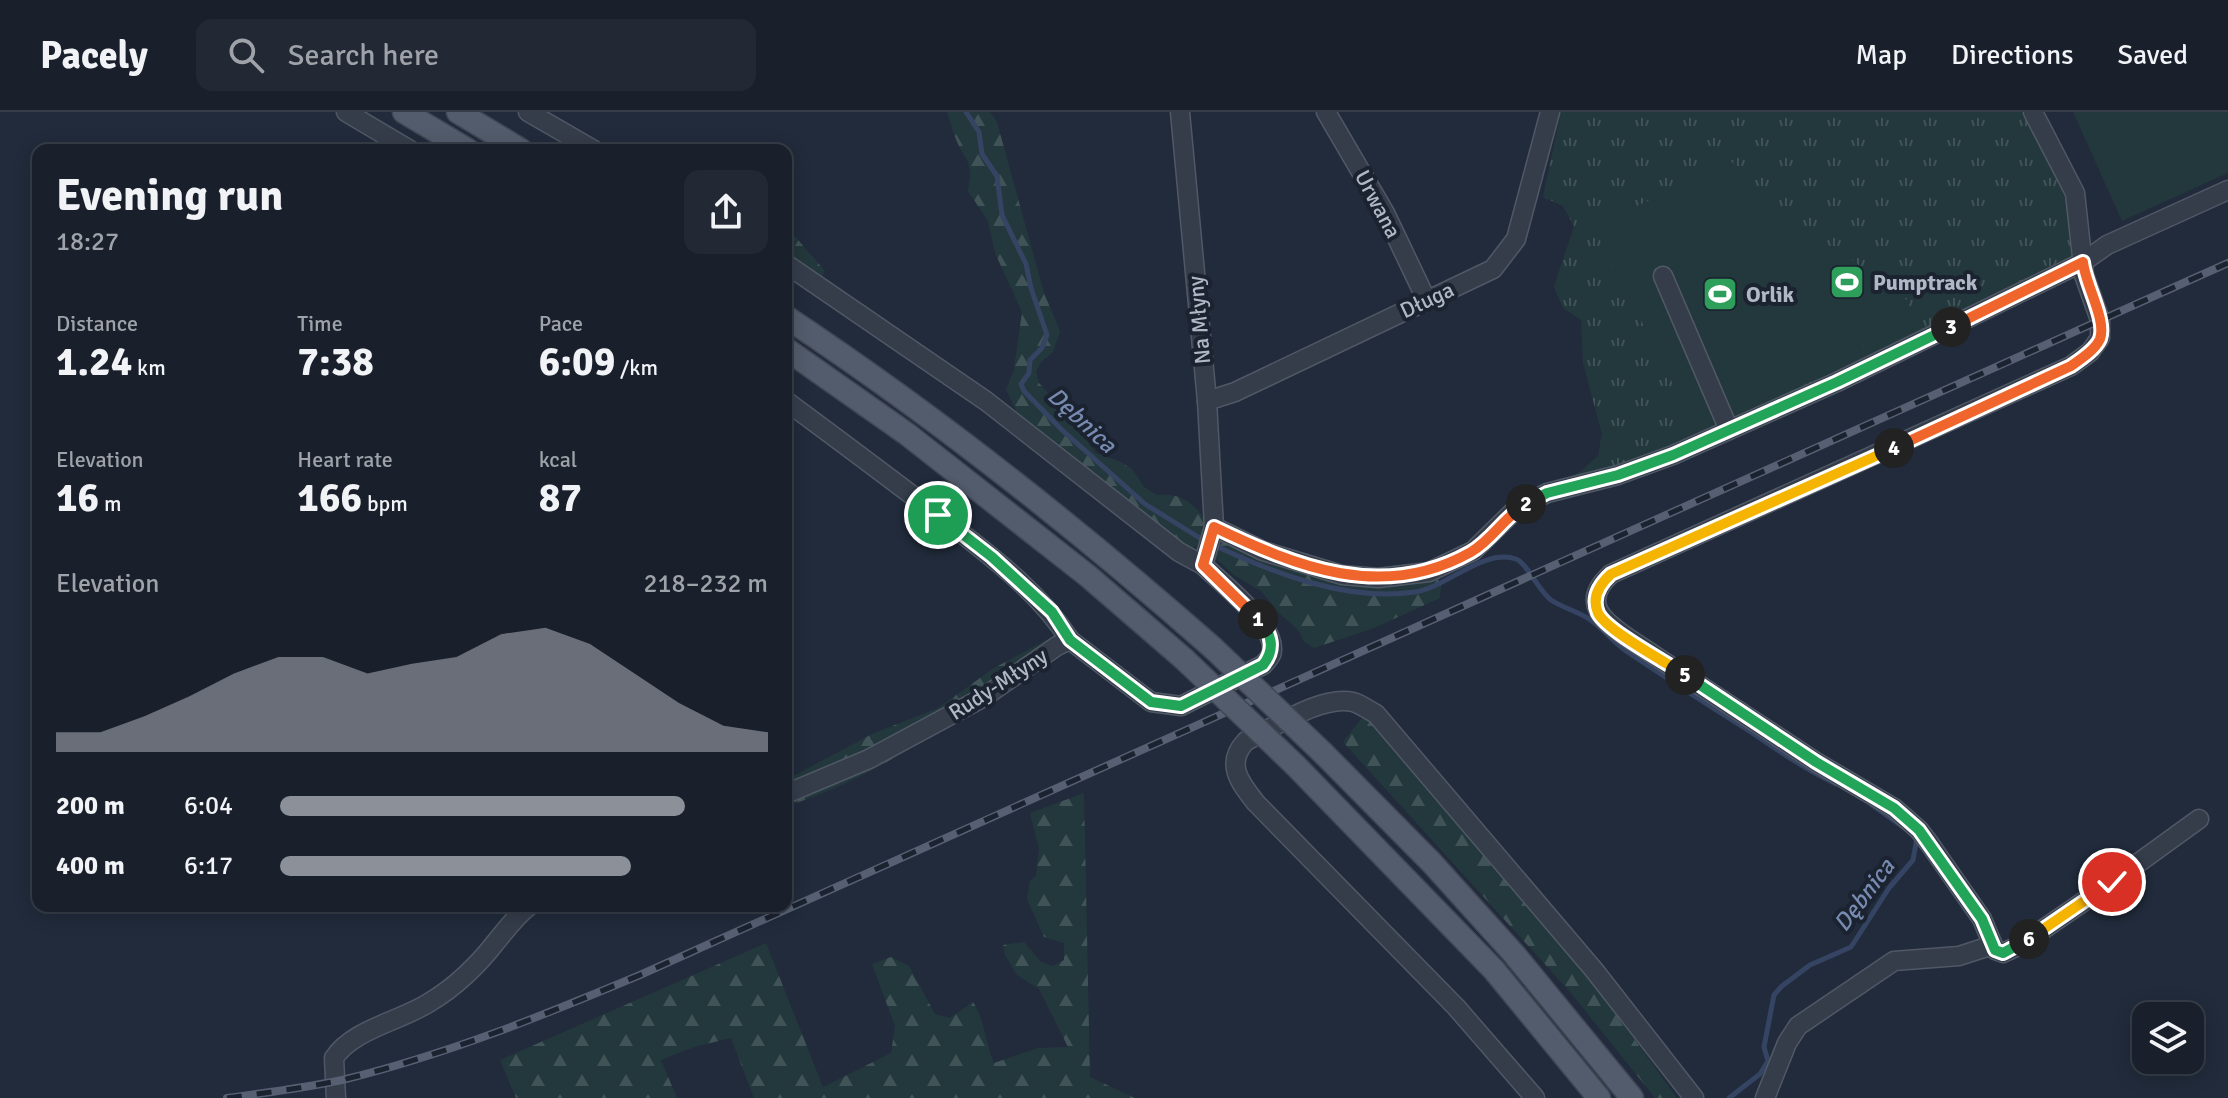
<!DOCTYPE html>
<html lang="en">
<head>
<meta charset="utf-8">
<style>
  body { margin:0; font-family:Signika,sans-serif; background:#222834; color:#f1f3f6; height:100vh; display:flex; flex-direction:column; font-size:30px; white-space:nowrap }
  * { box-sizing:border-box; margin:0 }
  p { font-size:26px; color:#9fa3a9 }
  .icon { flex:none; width:44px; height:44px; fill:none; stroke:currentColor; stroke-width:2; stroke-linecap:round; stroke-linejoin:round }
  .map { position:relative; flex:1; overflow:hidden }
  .side { position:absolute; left:32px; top:32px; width:760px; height:768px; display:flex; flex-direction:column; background:#19202c; border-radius:16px; box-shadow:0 4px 20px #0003,0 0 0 2px #373e48 }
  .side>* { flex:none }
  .buttons { position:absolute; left:2132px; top:890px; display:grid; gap:16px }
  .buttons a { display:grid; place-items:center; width:72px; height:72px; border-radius:16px; background:#19202c; box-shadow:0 4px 20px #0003,0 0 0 2px #373e48; font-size:40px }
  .pin { position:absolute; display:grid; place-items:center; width:68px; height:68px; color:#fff; margin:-34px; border:4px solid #fff; border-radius:50%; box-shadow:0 2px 8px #0007 }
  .km { position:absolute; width:40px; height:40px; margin:-20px; border-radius:50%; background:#222; color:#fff; font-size:22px; line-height:40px; text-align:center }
  .round { display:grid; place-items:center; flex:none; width:84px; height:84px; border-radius:16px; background:#222834 }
  .head { display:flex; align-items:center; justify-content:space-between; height:136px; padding:0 24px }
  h1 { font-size:44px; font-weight:700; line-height:60px }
  .metrics { display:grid; grid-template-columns:repeat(3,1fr); gap:12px; height:136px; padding:8px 24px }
  .metrics div { display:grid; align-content:center }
  .metrics b { font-size:40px; font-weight:700 }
  .metrics small { font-size:22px; font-weight:400 }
  .metrics p { font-size:22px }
  .chart { height:224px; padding:16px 24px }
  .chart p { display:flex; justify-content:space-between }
  .chart svg { width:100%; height:144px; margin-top:8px; fill:#8c9099; opacity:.7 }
  ul { padding:0 24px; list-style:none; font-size:26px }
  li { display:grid; grid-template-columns:128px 96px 1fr; align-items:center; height:60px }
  li i { height:20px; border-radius:10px; background:#8c9099 }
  header { display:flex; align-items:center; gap:48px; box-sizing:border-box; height:112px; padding:0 40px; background:#19202c; border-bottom:2px solid #373e48 }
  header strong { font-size:38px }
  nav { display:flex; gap:44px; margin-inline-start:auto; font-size:28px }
  .search { width:560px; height:72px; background:#222834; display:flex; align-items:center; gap:20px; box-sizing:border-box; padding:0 28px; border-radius:16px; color:#9fa3a9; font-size:30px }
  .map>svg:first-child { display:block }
</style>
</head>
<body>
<header>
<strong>Pacely</strong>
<div class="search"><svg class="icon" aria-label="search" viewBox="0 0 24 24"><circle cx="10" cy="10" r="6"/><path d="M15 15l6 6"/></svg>Search here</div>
<nav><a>Map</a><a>Directions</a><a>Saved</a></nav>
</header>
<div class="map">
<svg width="2228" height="986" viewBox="0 0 2228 986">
  <defs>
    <pattern id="grass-tufts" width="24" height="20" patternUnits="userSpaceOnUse" patternTransform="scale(2)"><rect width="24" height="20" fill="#23383c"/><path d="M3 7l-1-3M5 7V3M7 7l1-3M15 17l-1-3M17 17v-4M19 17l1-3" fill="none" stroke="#405357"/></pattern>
    <pattern id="forest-firs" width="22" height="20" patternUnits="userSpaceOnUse" patternTransform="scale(2)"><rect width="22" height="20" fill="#23383c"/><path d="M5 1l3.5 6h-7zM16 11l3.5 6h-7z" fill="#405357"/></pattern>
  </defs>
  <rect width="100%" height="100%" fill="#212b3b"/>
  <polygon fill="url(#grass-tufts)" points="1545,0 2026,0 2073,95 2076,142 2069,151 1654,346 1555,373 1581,359 1598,344 1602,322 1583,251 1581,208 1563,196 1554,175 1574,114 1563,94 1543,85 1560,4"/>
  <g fill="url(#forest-firs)">
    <path d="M947,0H990L997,10L1044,181L1060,219L1053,240L1040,251L1036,260L1039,271L1064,298L1096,341L1121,350L1132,357L1144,375L1157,383C1180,381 1190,388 1204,406L1203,422L1197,434L1187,438L1019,304L1006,278L1014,257L1022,200L995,141L988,109L968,79C974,45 965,51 955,25C952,17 950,8 947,0Z"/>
    <polygon points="786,114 825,159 818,172 786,151"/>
    <polygon points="1224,426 1266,446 1437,466 1441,472 1440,486 1374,516 1314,536 1304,530 1298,518 1278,500 1261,479 1234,463 1214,445"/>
    <path d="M1052,525L1056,536C974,594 892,659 796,691L786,686V668L872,622L938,596L994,556Z"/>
    <polygon points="1365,602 1506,763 1619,906 1677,986 1655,986 1572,882 1343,630"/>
    <path d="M1084,681L1090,965L1135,986H754L731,926L694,935L661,948L677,986H516L500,948L766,831L823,975L891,941L895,914L872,852L891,845L909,854L935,902L950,906L973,890C985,908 985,930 994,951L1038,936L1068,935L1039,877L1017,863L1005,843L1003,833L1024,830L1041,850L1053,854L1064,848V831L1044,825L1027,787L1030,769L1036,764L1039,737L1030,701Z"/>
  </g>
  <g fill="#23383c">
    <polygon points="2073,0 2228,0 2228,61 2122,109"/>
    <polygon points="1733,50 1764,102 1838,138 1907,188 1913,208 1848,241 1853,249 1699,323 1593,114"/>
  </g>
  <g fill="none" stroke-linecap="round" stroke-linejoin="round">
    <g stroke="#354463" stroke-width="5">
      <polyline points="966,0 979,20 982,42 997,64 1002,103 1026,152 1031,176 1047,223 1042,236 1030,248 1029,261 1021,272 1024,279 1062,318 1145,392 1203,428"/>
      <path d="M1216,434C1275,462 1349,490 1415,480C1448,475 1483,436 1516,447C1527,451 1538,478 1551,488C1563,496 1577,499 1589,507C1603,516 1613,530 1626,539C1665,565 1703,590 1743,615C1774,635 1802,656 1836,672"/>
      <polyline points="1872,693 1903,715"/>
      <polyline points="1729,986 1760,962 1768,949 1764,935 1774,883 1782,874 1810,853 1851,835 1889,776 1913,748 1917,726"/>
    </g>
    <g stroke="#505866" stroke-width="21">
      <g id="minor">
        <polyline points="346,0 410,38"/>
        <polyline points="528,0 594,38"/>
        <polyline points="1326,0 1385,101 1426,187"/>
        <path d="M2033,0L2075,81L2084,163L2100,208V226L2090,240L2071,254L1611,462C1580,490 1602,508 1628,526L1816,650L1894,696L1919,718L1929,731L1982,807L1995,838L2003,841L2022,832L2112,770L2199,707"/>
        <polyline points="786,152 986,289 1179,440 1203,453"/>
        <polyline points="1663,164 1729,318"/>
        <path d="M786,289C840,329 894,369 947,410C992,445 1039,480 1070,528"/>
        <polyline points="1207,289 1235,280 1493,157 1516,127 1550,0"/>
        <polyline points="1214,415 1263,439 1342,463 1378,466 1429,460 1473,439 1516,397 1547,381 1618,363 1673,343 1837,270 2083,150 2107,133 2228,78"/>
        <path d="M786,682L869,647L984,585L1057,534L1070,528L1151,590L1181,594L1263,553C1264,552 1271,544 1271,543C1281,516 1221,471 1203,453L1214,415L1207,289L1180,0"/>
        <path d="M336,986L334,946C353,917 401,909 430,890C454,876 478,853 495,831C506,818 515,805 529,794"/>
        <path d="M1535,986L1456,895L1256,691C1241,672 1224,652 1246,629C1275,615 1321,583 1353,590C1361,592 1368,598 1376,602L1594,858L1694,986"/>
        <polyline points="1765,986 1787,931 1798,914 1894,849 1959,844 1993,833"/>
      </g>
    </g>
    <g stroke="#3f4654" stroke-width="25">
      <g id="major">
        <polyline points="404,0 468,38"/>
        <polyline points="458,0 521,38"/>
        <path d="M786,205C937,305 1078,417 1213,536"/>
        <polyline points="786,237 907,322 1088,464 1184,547"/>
        <polyline points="1323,641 1431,750 1514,842 1632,986"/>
        <polyline points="1296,654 1494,858 1599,986"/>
      </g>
    </g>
    <use href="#minor" stroke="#353d4b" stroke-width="18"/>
    <use href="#major" stroke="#535c6c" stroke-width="22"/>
    <g stroke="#576073" stroke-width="8">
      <path id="rail" d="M227,986C265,981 304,976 342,968C445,943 542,904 640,863L2228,151"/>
    </g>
    <use href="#rail" stroke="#1b2230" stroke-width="5" stroke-dasharray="15" stroke-linecap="butt"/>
    <g stroke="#3f4654" stroke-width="25" stroke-linecap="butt">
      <g id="major-bridge">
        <polyline points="1213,536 1323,641"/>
        <polyline points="1184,547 1296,654"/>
      </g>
    </g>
    <use href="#major-bridge" stroke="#535c6c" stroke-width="22"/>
  </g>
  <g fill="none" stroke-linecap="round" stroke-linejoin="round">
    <g stroke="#fff" stroke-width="16">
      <path id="split-1" d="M938,403L992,445L1052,500L1070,528L1151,590L1181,594L1263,553C1276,537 1272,521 1258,507"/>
    </g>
    <g stroke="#fff" stroke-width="16">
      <path id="split-2" d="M1258,507L1203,453L1214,415C1297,455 1383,490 1471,440C1492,428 1505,404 1526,392"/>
    </g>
    <g stroke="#fff" stroke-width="16">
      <polyline id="split-3" points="1526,392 1547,381 1618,363 1673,343 1837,270 1951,215"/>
    </g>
    <g stroke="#fff" stroke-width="16">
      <path id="split-4" d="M1894,336L2071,254C2081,247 2095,238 2100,227C2107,208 2085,172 2083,150L1951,215"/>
    </g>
    <g stroke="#fff" stroke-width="16">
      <path id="split-5" d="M1685,563C1666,550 1607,519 1598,501C1591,485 1600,472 1611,462L1894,336"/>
    </g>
    <g stroke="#fff" stroke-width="16">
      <polyline id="split-6" points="1685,563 1816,650 1894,696 1919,718 1982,807 1995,838 2003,841 2029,827"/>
    </g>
    <g stroke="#fff" stroke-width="16">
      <polyline id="split-7" points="2029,827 2112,770"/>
    </g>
    <use href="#split-1" stroke="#22a559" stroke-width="10"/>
    <use href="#split-2" stroke="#f0652b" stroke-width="10"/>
    <use href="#split-3" stroke="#22a559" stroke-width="10"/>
    <use href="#split-4" stroke="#f0652b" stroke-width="10"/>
    <use href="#split-5" stroke="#f5b400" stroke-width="10"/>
    <use href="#split-6" stroke="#22a559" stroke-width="10"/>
    <use href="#split-7" stroke="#f5b400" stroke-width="10"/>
  </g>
  <defs>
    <g id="stadium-square" transform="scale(1.8)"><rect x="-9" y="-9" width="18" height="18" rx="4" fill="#2e9e5b" stroke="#1b2230"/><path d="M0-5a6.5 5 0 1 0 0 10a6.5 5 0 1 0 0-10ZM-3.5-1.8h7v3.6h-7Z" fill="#fff"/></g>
  </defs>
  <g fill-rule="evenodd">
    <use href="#stadium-square" x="1847" y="170"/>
    <use href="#stadium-square" x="1720" y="182"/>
  </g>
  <g text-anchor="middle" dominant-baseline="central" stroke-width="8" stroke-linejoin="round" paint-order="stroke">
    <g font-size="22" fill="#b0b8c7" stroke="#1b2230">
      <text transform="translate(1378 92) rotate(62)">Urwana</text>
      <text transform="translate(1427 188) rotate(-25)">Długa</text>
      <text transform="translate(1199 208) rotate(-95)">Na Młyny</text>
      <text transform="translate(998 572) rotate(-33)">Rudy-Młyny</text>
    </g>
    <g font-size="22" font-weight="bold" fill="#b0b8c7" stroke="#1b2230" text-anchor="start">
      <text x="1873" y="170">Pumptrack</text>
      <text x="1746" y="182">Orlik</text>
    </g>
    <g font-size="24" font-style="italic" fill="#778bb0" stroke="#1b2230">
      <text transform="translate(1082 308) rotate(43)">Dębnica</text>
      <text transform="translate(1864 783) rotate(-53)">Dębnica</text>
    </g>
  </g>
</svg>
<div class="buttons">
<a><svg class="icon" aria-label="layers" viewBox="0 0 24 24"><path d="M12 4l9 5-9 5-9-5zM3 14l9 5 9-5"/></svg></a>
</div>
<div class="pin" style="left:938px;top:403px;background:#1e9e55"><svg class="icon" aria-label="arrive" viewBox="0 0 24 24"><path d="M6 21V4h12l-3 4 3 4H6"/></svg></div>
<div class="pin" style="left:2112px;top:770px;background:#d93025"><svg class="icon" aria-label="check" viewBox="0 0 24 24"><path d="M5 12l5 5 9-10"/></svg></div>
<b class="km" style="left:1258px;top:507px">1</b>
<b class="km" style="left:1526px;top:392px">2</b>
<b class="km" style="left:1951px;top:215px">3</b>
<b class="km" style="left:1894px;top:336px">4</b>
<b class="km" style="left:1685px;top:563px">5</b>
<b class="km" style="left:2029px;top:827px">6</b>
<section class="side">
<div class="head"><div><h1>Evening run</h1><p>18:27</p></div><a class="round"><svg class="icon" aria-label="share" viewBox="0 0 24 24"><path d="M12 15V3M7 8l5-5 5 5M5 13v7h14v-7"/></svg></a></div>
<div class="metrics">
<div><p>Distance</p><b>1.24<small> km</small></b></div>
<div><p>Time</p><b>7:38</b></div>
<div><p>Pace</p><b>6:09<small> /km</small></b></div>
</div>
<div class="metrics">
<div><p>Elevation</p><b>16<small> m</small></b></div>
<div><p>Heart rate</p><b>166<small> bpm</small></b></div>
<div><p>kcal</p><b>87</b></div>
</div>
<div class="chart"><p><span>Elevation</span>218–232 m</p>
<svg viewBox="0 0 160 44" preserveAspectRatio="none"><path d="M0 44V38L10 38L20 33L30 27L40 20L50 15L60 15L70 20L80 17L90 15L100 8L110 6L120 11L130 20L140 29L150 36L160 38V44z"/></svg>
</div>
<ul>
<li><b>200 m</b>6:04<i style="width:83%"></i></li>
<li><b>400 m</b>6:17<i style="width:72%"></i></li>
</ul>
</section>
</div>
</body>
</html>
